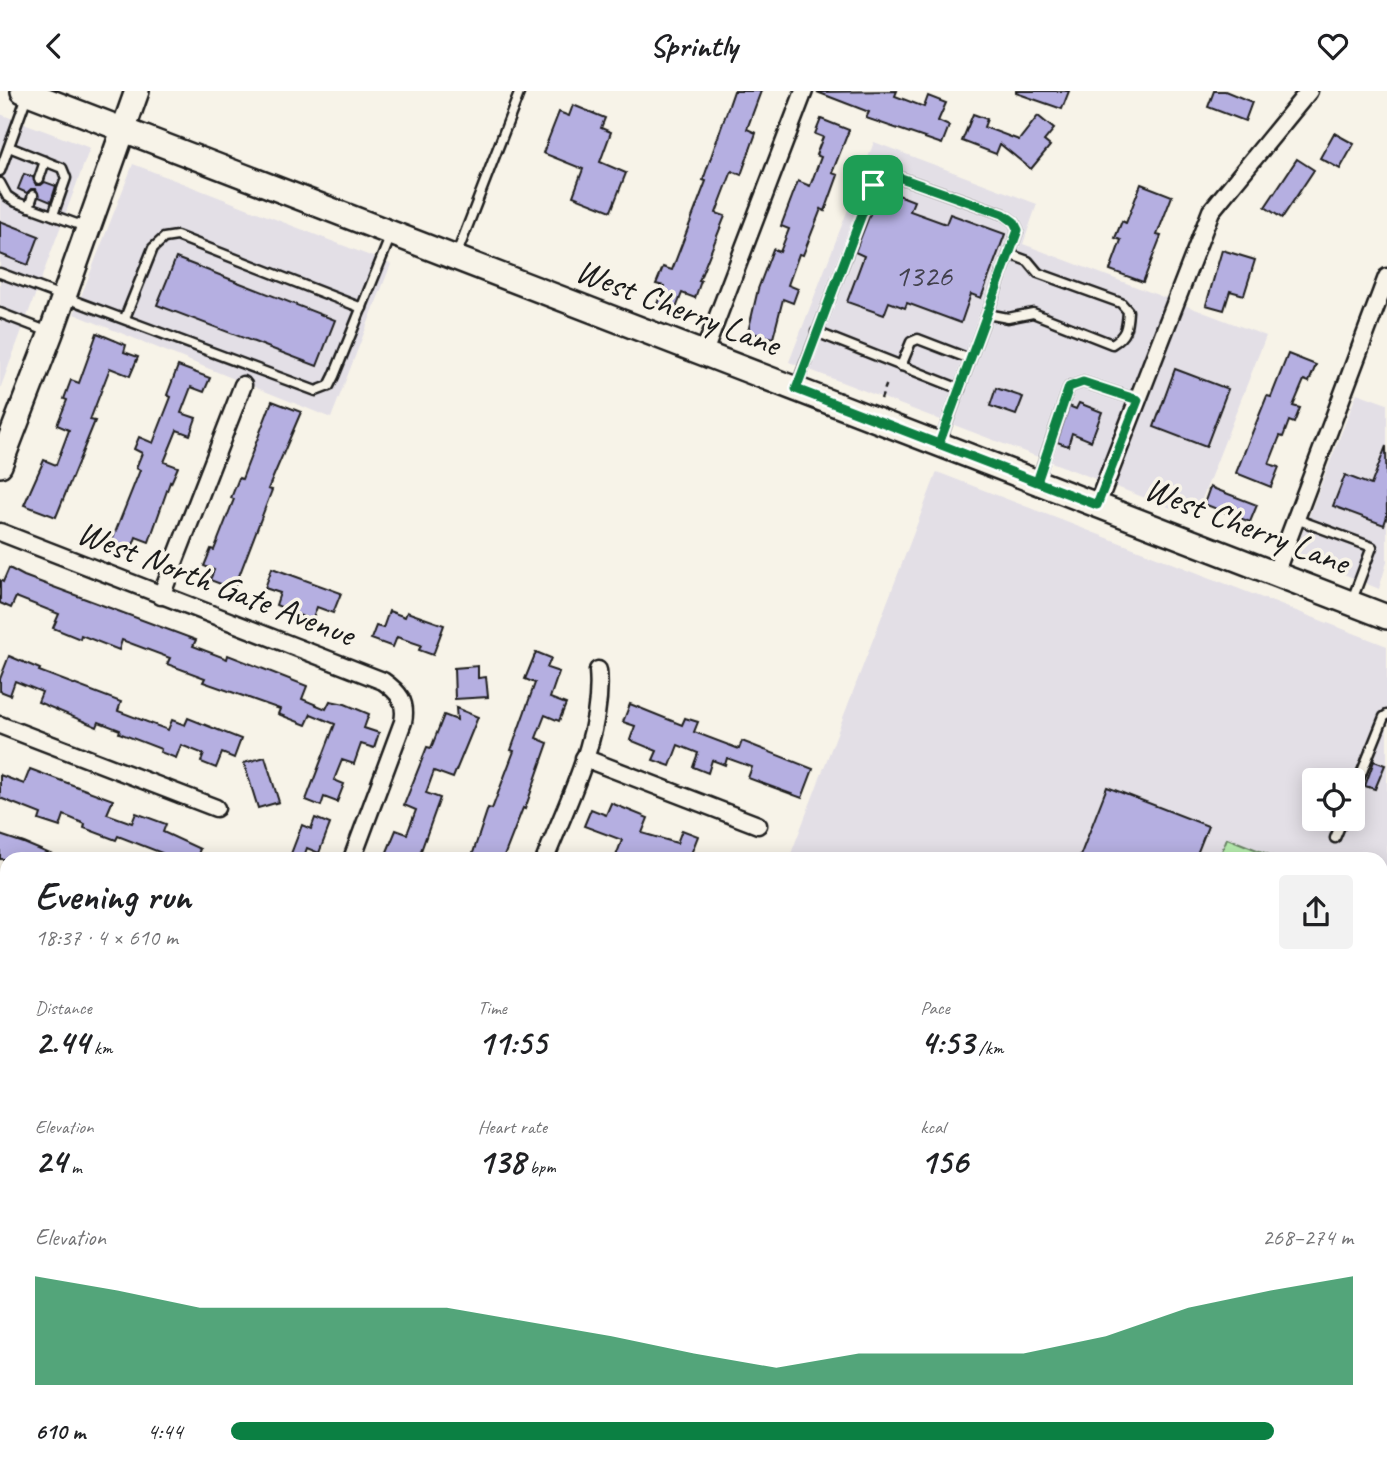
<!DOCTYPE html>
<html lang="en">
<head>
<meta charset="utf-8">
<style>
  body { margin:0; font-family:Caveat,sans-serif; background:#f2f2f2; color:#202124; height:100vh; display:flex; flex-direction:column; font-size:26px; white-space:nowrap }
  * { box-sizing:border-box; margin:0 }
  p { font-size:23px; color:#757577 }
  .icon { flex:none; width:38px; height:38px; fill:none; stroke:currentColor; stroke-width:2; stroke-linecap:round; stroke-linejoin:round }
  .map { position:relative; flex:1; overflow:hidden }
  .details { position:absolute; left:0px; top:761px; width:1388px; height:621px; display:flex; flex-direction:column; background:#fff; border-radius:21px 21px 0 0; box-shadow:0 4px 18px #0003 }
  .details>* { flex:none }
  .fabs { position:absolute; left:1302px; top:677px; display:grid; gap:14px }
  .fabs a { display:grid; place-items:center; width:63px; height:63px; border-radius:7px; background:#fff; box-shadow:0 4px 18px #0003; font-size:35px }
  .pin { position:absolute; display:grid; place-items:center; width:60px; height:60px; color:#fff; margin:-30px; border-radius:14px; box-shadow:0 4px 10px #0006 }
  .round { display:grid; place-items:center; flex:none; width:74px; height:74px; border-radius:7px; background:#f2f2f2 }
  .head { display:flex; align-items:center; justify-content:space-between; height:119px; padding:0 35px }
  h1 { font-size:38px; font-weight:700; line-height:52px }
  .metrics { display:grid; grid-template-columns:repeat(3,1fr); gap:10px; height:119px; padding:7px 35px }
  .metrics div { display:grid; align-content:center }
  .metrics b { font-size:35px; font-weight:700 }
  .metrics small { font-size:19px; font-weight:400 }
  .metrics p { font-size:19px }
  .chart { height:196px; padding:14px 35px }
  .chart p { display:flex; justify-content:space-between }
  .chart svg { width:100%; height:126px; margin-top:7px; fill:#0b8043; opacity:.7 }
  ul { padding:0 35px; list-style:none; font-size:23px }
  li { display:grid; grid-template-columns:112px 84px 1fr; align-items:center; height:52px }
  li i { height:18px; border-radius:9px; background:#0b8043 }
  header { display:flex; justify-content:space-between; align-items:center; height:91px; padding:0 35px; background:#fff; font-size:32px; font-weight:700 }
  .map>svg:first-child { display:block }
</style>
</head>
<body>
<header><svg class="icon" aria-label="back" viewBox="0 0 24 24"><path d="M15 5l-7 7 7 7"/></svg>Sprintly<svg class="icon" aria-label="heart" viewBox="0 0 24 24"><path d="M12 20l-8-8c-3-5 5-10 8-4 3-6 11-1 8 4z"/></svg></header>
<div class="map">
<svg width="1387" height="1382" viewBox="0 0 1387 1382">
  <rect width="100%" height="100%" fill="#f7f3e8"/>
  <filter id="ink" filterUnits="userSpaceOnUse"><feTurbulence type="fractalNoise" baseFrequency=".0143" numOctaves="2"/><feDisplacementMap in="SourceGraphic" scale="14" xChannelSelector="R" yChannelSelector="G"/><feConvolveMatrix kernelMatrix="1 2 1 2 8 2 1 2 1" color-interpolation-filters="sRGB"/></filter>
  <g filter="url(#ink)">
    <g fill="#e3dfe6" fill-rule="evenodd">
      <polygon points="0,23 90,57 0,298"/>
      <polygon points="874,51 1037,113 1023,153 1266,245 1195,426 789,271"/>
      <polygon points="133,73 391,173 331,327 74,223"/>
      <polygon points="1357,302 1387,313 1387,471 1379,498 1297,463 1297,455"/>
      <path d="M937,381L1387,555V1366L1380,1382H1208L1191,1376H1381V768H789ZM1314,690H1353V728H1314Z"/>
    </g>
    <g fill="#b6ecae" stroke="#698465" stroke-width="2">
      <polygon points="1227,747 1280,768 1219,768"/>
      <polygon points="1387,1270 1387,1366 1380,1382 1342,1382 1344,1376 1381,1376 1381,1284"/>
    </g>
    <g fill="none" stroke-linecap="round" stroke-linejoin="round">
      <polyline stroke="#9ed5fd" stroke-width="16" points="0,943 7,945"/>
    </g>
    <g fill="#b5afe1" stroke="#1c1c1c" stroke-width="2">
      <polygon points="734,0 761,0 747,38 756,42 741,84 732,80 722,106 716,122 725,125 699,190 701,190 695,207 682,202 675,220 657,213 664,195 656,193 663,176 672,179 706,90 703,89"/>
      <polygon points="897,0 895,5 924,16 928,5 946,12 938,30 949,35 942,53 866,27 869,21 817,1"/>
      <polygon points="1016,0 1069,0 1062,18 1016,2"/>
      <polygon points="1214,0 1225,0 1252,11 1245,30 1208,16"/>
      <polygon points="573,14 605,27 601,37 611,41 600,71 626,82 611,120 573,105 583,78 543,62 559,21 569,25"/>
      <polygon points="973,23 987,28 984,36 1019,49 1038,25 1054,38 1044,50 1050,55 1031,78 1000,53 996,63 962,50"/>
      <polygon points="821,28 849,39 832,82 838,84 825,120 821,118 803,164 799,163 788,194 798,198 793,212 783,208 773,247 748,241 758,198 773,158 780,161 789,138 781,135 798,90 810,95 821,66 816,64 823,46 815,43"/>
      <polygon points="1334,42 1354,53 1340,78 1320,67"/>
      <polygon points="1297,68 1314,79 1282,127 1265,116"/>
      <polygon points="24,83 33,86 36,94 41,94 45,91 56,95 51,111 39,106 36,98 31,98 27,102 18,98"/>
      <polygon points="1141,93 1172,105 1157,144 1161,145 1143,191 1110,179 1121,149 1115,147 1122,130 1126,132"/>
      <polygon points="888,100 914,110 910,120 946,133 950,123 1005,143 981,207 971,203 961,232 907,212 905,217 889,211 884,224 847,211 864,165 855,161 874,113 882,116"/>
      <polygon points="0,130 39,145 28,174 0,163"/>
      <polygon points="1222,159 1255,169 1244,204 1230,200 1224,219 1206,214"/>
      <polygon points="176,167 335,229 317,275 157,214"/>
      <polygon points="97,242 126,254 124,261 138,266 130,285 110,277 90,329 95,330 56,426 24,414 44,369 56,374 69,339 57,334 67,309 64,308 71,289 79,292"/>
      <polygon points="1288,263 1316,274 1309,291 1304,289 1293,315 1300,317 1294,332 1289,330 1283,346 1280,345 1269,373 1279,376 1271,396 1236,382 1267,305 1271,306"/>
      <polygon points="178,275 210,287 204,301 191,296 181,322 196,327 190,344 177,339 164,371 178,376 171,392 170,391 149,451 136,446 131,460 111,452 140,379 136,377 142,362 134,358 139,346 153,352 171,306 167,304"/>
      <polygon points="1175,278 1228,298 1206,356 1154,336"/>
      <polygon points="996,297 1023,306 1016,324 990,315"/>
      <polygon points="272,310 301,321 268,398 272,399 234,498 210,489 214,479 204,475 211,458 214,459 234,408 231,407 239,387 242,388"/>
      <polygon points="1079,312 1102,321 1091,350 1072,342 1068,355 1057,351 1069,315 1076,318"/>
      <polygon points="1386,355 1387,425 1384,434 1333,415 1345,384 1371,394"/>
      <polygon points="1210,396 1257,414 1250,431 1204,413"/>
      <polygon points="9,477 24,485 196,549 193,555 227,568 228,564 307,595 302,608 326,618 330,610 345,613 369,623 364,637 379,642 374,657 361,653 354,673 342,669 334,689 344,693 337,711 324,706 321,715 306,709 335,633 311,623 306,634 278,623 280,618 203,591 205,587 167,573 170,567 122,549 119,559 81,544 80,548 53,537 59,523 16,506 11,517 0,512 0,489 3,491"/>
      <polygon points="272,477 341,502 333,522 317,516 312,530 276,514 280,502 265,497"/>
      <polygon points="389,520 405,526 407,521 444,534 433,564 419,559 421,554 397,546 393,556 371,548 376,535 383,537"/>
      <polygon points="536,561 551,567 547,577 559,581 550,607 566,613 559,630 545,624 536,647 548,652 525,718 523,717 503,768 471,768 488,717 492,718 514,660 511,659 535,592 525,588"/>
      <polygon points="9,565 40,578 39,580 121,611 118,620 168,639 172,629 185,634 188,627 241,648 234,667 222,662 216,677 201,671 204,663 181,654 176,667 160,661 161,658 119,642 120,639 99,631 97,636 38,611 42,601 15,590 10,604 0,600 0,588"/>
      <polygon points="478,575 478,587 486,586 488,606 455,608 454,577"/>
      <polygon points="630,613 682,634 685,627 698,631 694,641 739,658 742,650 813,678 802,707 748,687 752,676 727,667 725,674 712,669 708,682 693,676 698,662 678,654 670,675 653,669 657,660 630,649 635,635 623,631"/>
      <polygon points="456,617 478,626 453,687 434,680 426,702 440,707 418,768 384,768 396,739 407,743 416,719 404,714 427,656 431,657 444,624 457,629"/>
      <polygon points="265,666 279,711 258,717 244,672"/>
      <polygon points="1374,670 1385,674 1375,698 1365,695"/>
      <polygon points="30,678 113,709 107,723 132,732 136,722 166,733 163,741 200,758 196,768 159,768 162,762 118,745 116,749 84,737 85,733 64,724 60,736 39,729 41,723 0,707 0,684 24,693"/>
      <polygon points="1107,696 1208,735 1195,768 1079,768"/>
      <polygon points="611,712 648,727 642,742 677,752 682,739 698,745 689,768 659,768 648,764 647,768 625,768 616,765 622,749 584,735 591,718 606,724"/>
      <polygon points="315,727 330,733 319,762 307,757 303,768 289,768 302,734 311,738"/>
      <polygon points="0,744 24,752 62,768 0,768"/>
    </g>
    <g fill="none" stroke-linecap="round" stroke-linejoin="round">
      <g stroke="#1c1c1c" stroke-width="13">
        <g id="service">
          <polyline points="9,56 62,77 66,87 53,124"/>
          <polyline points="0,80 27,5"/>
          <polyline points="39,88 45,70"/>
          <polyline points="0,92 7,105 16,111 88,137"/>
          <polyline points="29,116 33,104"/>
          <polyline points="456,165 520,0"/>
          <polyline points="0,182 316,300 329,295 334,285 391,144"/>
          <polyline points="0,222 49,241"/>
          <path d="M987,223L1008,227L1033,222L1112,253C1126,245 1127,237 1128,220L1121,212L1038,182L1028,170L1009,163"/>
          <polyline points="125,227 153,157 164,147 177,145 362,217"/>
          <polyline points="816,241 960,298"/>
          <polyline points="901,275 911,251 918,248 970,268"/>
          <polyline points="796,296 877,86 887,82 1003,123 1014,131 1018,139 940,351"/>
          <polyline points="1038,387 1069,296 1083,291 1138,309"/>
          <polyline points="1296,428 1372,456 1352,509"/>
          <polyline points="1353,703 1384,626 1387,624"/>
          <polyline points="1335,747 1343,728"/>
          <polyline points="1381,1170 1387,1160"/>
          <polyline points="1381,1211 1387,1215"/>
        </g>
      </g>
      <g stroke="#1c1c1c" stroke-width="21">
        <g id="minor">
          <polyline points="703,264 804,0"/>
          <polyline points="1097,414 1211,120 1309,0"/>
          <path d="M0,441L383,590C399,601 407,611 403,631L352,768"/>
          <polyline points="1275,483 1387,186"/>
          <polyline points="161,505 243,294"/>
          <polyline points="0,634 216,717"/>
          <polyline points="584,667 758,734"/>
          <path d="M545,768C568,709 604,643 598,579"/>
          <polyline points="0,824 7,827"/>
          <polyline points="0,1049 7,1052"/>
          <polyline points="0,1322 7,1325"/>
          <polyline points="139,1376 156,1382"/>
          <polyline points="1136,1376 1153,1382"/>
          <polyline points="223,1382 227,1376"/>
          <polyline points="448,1382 451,1376"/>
          <polyline points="655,1382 657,1376"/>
        </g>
      </g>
      <g stroke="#1c1c1c" stroke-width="28">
        <g id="secondary">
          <polyline points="23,0 1387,526"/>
          <polyline points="0,374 51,242 137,0"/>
        </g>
      </g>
      <polyline stroke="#1c1c1c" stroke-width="2.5" stroke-dasharray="5 5" stroke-linecap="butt" points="881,308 887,292"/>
      <use href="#service" stroke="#f7f3e8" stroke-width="8"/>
      <use href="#minor" stroke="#f7f3e8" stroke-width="16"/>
      <use href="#secondary" stroke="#f7f3e8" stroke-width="23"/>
    </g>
  </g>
  <g fill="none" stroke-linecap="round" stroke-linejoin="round" filter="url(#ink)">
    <g stroke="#fff" stroke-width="14">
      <polyline id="route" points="873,94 796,298 1097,414 1138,309 1083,291 1069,296 1037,391 939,353 1018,139 1014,131 1003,123 887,82 877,86 873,94"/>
    </g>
    <use href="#route" stroke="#0b8043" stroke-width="9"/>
  </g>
  <g text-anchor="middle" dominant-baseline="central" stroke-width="7" stroke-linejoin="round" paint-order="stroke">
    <g font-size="32" fill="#42414d">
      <text x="923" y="184">1326</text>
    </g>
    <g font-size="35" fill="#1c1c1c" stroke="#f7f3e8">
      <text transform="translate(678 216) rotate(21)">West Cherry Lane</text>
      <text transform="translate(1247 434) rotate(21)">West Cherry Lane</text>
      <text transform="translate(216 492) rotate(21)">West North Gate Avenue</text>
    </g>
  </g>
</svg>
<div class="fabs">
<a><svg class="icon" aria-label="locate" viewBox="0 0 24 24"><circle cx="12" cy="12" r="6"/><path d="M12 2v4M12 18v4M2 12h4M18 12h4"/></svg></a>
</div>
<div class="pin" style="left:873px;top:94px;background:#1e9e55"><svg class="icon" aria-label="arrive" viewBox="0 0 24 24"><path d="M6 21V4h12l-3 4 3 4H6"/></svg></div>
<section class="details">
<div class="head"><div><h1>Evening run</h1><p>18:37 · 4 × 610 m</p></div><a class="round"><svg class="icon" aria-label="share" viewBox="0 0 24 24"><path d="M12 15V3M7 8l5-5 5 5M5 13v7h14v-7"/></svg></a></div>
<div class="metrics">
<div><p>Distance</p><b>2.44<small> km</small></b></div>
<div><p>Time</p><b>11:55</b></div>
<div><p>Pace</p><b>4:53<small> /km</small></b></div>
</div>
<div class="metrics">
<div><p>Elevation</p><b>24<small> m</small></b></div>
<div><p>Heart rate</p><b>138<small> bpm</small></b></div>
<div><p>kcal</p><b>156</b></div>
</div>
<div class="chart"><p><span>Elevation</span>268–274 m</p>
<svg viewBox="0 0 160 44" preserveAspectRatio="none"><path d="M0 44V6L10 11L20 17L30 17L40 17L50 17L60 22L70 27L80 33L90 38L100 33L110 33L120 33L130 27L140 17L150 11L160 6V44z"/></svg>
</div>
<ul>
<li><b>610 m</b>4:44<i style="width:93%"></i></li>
</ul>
</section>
</div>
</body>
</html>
